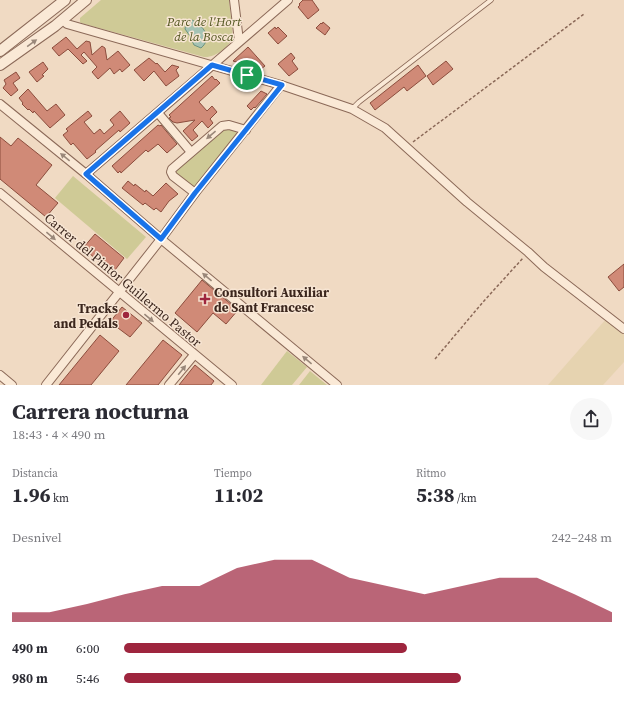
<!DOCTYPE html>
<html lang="es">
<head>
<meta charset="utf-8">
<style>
  body { margin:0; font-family:"Source Serif 4",serif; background:#f7f7f7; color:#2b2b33; height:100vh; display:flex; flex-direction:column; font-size:15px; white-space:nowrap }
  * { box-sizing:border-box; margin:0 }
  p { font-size:13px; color:#7c7c81 }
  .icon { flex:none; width:22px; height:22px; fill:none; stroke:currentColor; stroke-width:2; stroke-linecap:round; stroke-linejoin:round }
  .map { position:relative; height:385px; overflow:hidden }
  .drawer { display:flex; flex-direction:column; background:#fff; flex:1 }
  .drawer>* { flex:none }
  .pin { position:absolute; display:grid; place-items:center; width:34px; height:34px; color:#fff; margin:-17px; border:2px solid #fff; border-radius:50%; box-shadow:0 1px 4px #0007 }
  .round { display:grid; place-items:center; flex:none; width:42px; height:42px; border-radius:21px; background:#f7f7f7 }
  .headline { display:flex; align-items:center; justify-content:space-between; height:68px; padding:0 12px }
  h1 { font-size:22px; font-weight:700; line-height:30px }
  .stats { display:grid; grid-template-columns:repeat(3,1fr); gap:6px; height:68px; padding:4px 12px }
  .stats div { display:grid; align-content:center }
  .stats b { font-size:20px; font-weight:700 }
  .stats small { font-size:11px; font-weight:400 }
  .stats p { font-size:11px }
  .chart { height:112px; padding:8px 12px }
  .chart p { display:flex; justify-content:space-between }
  .chart svg { width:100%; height:72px; margin-top:4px; fill:#9e253e; opacity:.7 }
  ul { padding:0 12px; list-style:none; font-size:13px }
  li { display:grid; grid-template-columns:64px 48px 1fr; align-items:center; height:30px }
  li i { height:10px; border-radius:5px; background:#9e253e }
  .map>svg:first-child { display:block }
</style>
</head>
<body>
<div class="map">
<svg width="624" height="385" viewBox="0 0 624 385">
  <rect width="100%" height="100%" fill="#f0dac3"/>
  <polygon fill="#e6d3b0" points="607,318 624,333 624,362 603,385 548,385"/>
  <g fill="#cfca96">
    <path d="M101,0H229L233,37C229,47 215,58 204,57L81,23L80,22V18Z"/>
    <polygon points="230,129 236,131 237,134 196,186 191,186 177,174 176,172 177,170 223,130"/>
    <polygon points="73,176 146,237 127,259 55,198"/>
    <polygon points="287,351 307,367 292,385 261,385"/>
    <polygon points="310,371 327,385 299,385"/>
  </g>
  <path fill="#a5c3b4" stroke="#6b9280" d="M192,20C203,25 213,38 201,48L194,45L190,36L185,29L186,23Z"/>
  <g fill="#d08a77" stroke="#8c4d3d">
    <polygon points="303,0 312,0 319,10 308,19 298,7 300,5 299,4"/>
    <polygon points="323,22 330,28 325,35 316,28 321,23 322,24"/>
    <polygon points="275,27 276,29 278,27 287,36 278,44 268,33"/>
    <polygon points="66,37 77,49 86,41 90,42 92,55 102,46 105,48 107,60 118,51 130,65 122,72 120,69 114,74 110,68 98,79 92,72 97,67 84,52 81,55 87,61 83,64 68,49 59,56 52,48"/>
    <polygon points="248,47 265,66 261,69 252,66 248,63 243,64 233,61"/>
    <polygon points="291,53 295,58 292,61 298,69 289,76 278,64"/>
    <polygon points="149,58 156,64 157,63 165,72 172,65 179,67 176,70 179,76 166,86 154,71 144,81 134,70"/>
    <polygon points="446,61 453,69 433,85 427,76"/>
    <polygon points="43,62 48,69 42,75 44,76 37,82 29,72"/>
    <polygon points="418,65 426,76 407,91 404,87 375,110 370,103"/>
    <polygon points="16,72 20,78 13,83 18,90 11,96 3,88 6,84 4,80"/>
    <polygon points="212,76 215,80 216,79 220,83 199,102 207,111 212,106 217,112 210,119 213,123 208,128 202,121 193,130 198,136 192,141 183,131 195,120 177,123 173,122 169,118 171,117 169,115"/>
    <polygon points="28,89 47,111 56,104 65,115 50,128 34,111 33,113 29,109 28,110 22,104 23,103 19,98"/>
    <polygon points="261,91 267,94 255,108 254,107 251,110 247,106"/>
    <polygon points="88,111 92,116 84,122 94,134 100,129 104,134 114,125 110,120 120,111 130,123 120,132 119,130 95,151 96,152 87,159 73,143 71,145 63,135 68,131 66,129"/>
    <polygon points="158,125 160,126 161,125 177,144 167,153 158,144 148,152 146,150 121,173 120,171 118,173 112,166"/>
    <polygon points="0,137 11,146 18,138 52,165 36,185 58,203 46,217 0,179"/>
    <polygon points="128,181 134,186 135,184 145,192 146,190 153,196 166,183 178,194 169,201 161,212 156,208 154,210 145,203 143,205 122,188"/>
    <polygon points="95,234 124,258 115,270 111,267 109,270 83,248"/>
    <polygon points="624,264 624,287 619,291 608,277"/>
    <polygon points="202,280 238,310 226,324 213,313 197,332 175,313"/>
    <polygon points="122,307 142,323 130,337 110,322"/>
    <polygon points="100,335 119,351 91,385 59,385"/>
    <polygon points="163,340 182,355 158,385 126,385"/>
    <polygon points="195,365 214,381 211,385 179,385"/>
  </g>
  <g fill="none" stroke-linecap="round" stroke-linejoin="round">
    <g stroke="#8b6958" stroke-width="5.5">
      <polyline id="service" points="352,109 359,102 491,0"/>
    </g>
    <g stroke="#8b6958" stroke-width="10">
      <g id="minor">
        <polyline points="234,0 239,41"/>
        <polyline points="63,20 67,24 281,85 352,109 385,128 467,202 528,252 544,267 624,329"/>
        <polyline points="0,104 86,174 161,239 337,385"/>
        <polyline points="158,113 191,152"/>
        <polyline points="86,174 288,0"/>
        <polyline points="0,193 232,385"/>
        <polyline points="195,193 173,176 171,172 172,169 222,126 229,125 246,130"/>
        <polyline points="0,375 12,385"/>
        <polyline points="46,385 161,239 195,193 281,85"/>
        <polyline points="169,385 194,355"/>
      </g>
    </g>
    <g stroke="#8b6958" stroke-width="12">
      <g id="tertiary">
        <polyline points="0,51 65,0"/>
        <polyline points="0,65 55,26 86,0"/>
      </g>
    </g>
    <g stroke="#8b6958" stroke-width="1.5" stroke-dasharray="3 2" stroke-linecap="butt">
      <polyline points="413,142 584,14"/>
      <polyline points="435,359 483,302 523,258"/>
    </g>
    <use href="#service" stroke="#fae9d6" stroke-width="4"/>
    <use href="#minor" stroke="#fae9d6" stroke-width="8"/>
    <use href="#tertiary" stroke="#fae9d6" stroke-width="10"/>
  </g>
  <defs><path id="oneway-solid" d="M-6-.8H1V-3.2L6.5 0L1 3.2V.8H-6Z"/></defs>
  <g fill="#9a887a">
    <use href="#oneway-solid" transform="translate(32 43) rotate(-36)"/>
    <use href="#oneway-solid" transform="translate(211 135) rotate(140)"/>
    <use href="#oneway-solid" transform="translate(65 157) rotate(-141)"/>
    <use href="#oneway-solid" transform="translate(51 236) rotate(40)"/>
    <use href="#oneway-solid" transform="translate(207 277) rotate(-140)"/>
    <use href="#oneway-solid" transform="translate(149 318) rotate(40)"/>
    <use href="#oneway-solid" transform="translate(307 360) rotate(-140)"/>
    <use href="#oneway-solid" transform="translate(182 370) rotate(-51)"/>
  </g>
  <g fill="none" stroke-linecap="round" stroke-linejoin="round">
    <g stroke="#fff" stroke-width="8">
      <polygon id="route" points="212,65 282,85 195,193 161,239 86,174"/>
    </g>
    <use href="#route" stroke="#1a73e8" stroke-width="5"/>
  </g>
  <g fill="#9e253e" stroke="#f7e5d3" stroke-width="1.5">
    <path d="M203 293h4v4h4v4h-4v4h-4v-4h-4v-4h4z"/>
    <circle cx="126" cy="315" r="4"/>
  </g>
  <g text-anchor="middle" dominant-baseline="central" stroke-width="3" stroke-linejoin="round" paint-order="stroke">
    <g font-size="13" font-style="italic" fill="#555823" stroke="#f7e5d3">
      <text x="204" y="21">Parc de l'Hort<tspan x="204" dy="15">de la Bosca</tspan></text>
    </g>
    <g font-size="13" fill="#3b261d" stroke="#f7e5d3">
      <text transform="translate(123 280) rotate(40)">Carrer del Pintor Guillermo Pastor</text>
    </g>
    <g font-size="13" font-weight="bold" fill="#3b261d" stroke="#f7e5d3" text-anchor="start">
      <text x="214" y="292">Consultori Auxiliar<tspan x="214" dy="15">de Sant Francesc</tspan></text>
      <text x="118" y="308" text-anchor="end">Tracks<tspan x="118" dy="15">and Pedals</tspan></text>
    </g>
  </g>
</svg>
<div class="pin" style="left:247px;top:75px;background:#1e9e55"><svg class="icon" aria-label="arrive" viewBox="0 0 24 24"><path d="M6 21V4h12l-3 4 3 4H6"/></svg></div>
</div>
<section class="drawer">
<div class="headline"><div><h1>Carrera nocturna</h1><p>18:43 · 4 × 490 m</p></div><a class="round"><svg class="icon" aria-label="share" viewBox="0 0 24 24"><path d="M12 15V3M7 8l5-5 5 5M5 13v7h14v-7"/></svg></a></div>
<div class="stats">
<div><p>Distancia</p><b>1.96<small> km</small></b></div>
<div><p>Tiempo</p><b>11:02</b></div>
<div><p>Ritmo</p><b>5:38<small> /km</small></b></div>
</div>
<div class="chart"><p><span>Desnivel</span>242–248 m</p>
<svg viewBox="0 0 160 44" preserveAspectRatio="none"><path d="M0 44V38L10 38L20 33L30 27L40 22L50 22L60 11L70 6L80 6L90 17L100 22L110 27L120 22L130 17L140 17L150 27L160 38V44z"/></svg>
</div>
<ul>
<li><b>490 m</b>6:00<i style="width:58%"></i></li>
<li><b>980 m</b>5:46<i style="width:69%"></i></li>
</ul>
</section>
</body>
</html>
